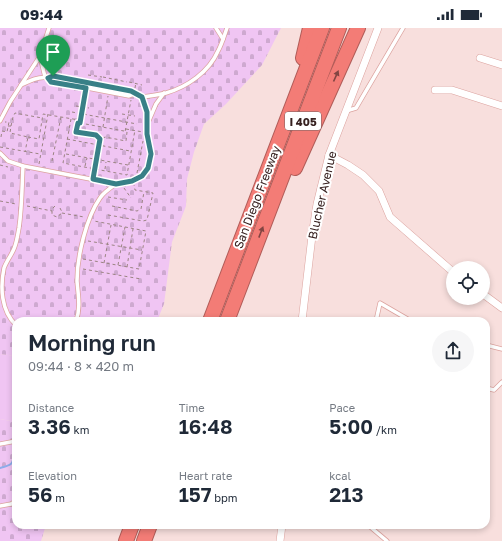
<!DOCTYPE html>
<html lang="en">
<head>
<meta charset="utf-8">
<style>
  body { margin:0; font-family:"Golos Text",sans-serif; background:#f6f6f7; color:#1f2937; height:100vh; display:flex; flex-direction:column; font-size:15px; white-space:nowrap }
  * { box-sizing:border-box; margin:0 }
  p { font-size:13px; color:#747a83 }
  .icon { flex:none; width:22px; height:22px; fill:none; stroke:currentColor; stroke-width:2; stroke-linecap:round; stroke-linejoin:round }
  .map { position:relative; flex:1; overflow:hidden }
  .side { position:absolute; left:12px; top:289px; width:478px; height:212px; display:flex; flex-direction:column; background:#fff; border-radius:12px; box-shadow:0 2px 6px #0003 }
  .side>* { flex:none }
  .controls { position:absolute; left:446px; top:233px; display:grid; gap:8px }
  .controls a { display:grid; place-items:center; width:44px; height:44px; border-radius:50%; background:#fff; box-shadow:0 2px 6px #0003; font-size:20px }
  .pin { position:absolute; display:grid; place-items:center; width:34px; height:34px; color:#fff; margin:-41px -17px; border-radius:50% 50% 50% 0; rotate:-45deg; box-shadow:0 0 4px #0007 }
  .pin .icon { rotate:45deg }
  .round { display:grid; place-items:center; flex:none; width:42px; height:42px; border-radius:21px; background:#f6f6f7 }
  .summary { display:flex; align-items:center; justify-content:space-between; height:68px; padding:0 16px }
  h1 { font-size:22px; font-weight:600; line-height:30px }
  .metrics { display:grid; grid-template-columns:repeat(3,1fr); gap:6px; height:68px; padding:4px 16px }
  .metrics div { display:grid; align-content:center }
  .metrics b { font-size:20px; font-weight:600 }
  .metrics small { font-size:11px; font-weight:400 }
  .metrics p { font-size:11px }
  .status { display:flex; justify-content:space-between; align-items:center; height:28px; padding:0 20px; background:#fff; direction:ltr }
  .status svg { height:11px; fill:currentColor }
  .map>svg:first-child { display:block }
</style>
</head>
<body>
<div class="status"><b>09:44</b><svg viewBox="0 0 49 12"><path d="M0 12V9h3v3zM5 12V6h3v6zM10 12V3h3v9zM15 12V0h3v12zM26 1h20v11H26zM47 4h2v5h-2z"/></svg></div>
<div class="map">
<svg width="502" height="513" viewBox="0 0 502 513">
  <defs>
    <pattern id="cemetery-stones" width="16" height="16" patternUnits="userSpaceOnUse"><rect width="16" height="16" fill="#f0c5f3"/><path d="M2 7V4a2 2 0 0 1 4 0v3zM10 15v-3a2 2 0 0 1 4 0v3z" fill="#cea9d0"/></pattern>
  </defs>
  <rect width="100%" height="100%" fill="#f8dfdd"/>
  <polygon fill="#f0c5f3" points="0,326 16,328 16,394 0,391"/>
  <g fill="url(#cemetery-stones)">
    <polygon points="0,0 281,0 262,37 226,76 204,96 194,124 187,151 186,178 172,214 164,276 157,293 16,293 16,328 0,326"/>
    <polygon points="0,391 16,394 16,497 46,497 41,513 0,513"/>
  </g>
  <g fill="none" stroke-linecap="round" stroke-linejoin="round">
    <path stroke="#8eadeb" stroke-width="2" d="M0,440C10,437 13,438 14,426"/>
    <g stroke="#dca39f" stroke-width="5">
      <g id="lane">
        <polyline points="216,0 223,11"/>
        <polyline points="40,28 45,49"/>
        <path d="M21,57C29,53 39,48 48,50"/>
        <path d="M134,66L129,68L51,53L48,50L53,48L131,63L142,69C150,68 158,67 166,65C187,59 209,44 218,23C222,16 224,8 227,0"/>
        <polyline points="142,69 147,84 147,94"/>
        <polyline points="346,83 356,80 403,0"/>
        <polyline points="0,93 10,74 40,28 49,0"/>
        <polyline points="0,125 8,133 23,138 116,156 132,153 142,148 148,140 151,126 147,106 147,97 156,76 164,65"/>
        <path d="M76,293C81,280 78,266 77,253C77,229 86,190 100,170C104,164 110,160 116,156"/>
        <polyline points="376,293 380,275 411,293"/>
        <path d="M16,297C1,283 0,259 4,240C7,232 13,225 15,218C17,212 18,205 19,200C22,179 22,158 23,138"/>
        <polyline points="486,317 502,321"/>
        <polyline points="486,360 494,362 502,354"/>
        <polyline points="0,416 16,413"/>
        <polyline points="0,478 11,476 16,473"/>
        <polyline points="368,497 387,513"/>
      </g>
    </g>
    <g stroke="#dca39f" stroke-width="8">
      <g id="street">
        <polyline points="480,30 502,37"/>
        <polyline points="435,62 452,62 502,78"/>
        <polyline points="329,127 348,137 363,147 379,163 390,189 453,244"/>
        <polyline points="483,266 502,280"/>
        <polyline points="302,293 312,208 317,176 329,127 378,0"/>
        <polyline points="280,513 282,497"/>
      </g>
    </g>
    <g stroke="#b15c58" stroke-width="16">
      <g id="highway">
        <polyline points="303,30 310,0"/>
        <polyline points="295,140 358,0"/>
        <polyline points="210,293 322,0"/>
        <polyline points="227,293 339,0"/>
        <polyline points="126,513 132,497"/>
        <polyline points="144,513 150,497"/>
      </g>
    </g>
    <g stroke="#9b8482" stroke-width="1" stroke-dasharray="3 3" stroke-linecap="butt">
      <polyline points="88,47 102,49"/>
      <polyline points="103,49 127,54"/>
      <polyline points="129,54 142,57"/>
      <polyline points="135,60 136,54"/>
      <polyline points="85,64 80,95 78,95 76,104 96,107 99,111 102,111 105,109 126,113 127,104 125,104 131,72"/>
      <polyline points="76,78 89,80"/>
      <polyline points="72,84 137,96"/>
      <polyline points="122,86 135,88"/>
      <polyline points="71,91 63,135 127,147 135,102"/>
      <polyline points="80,95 124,103"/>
      <polyline points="8,98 11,98 10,105 28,109 25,124"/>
      <polyline points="11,98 13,89 15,85 42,90"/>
      <polyline points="103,99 108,68"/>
      <polyline points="126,101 143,104"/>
      <polyline points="1,109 2,103 7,104 9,94 5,94"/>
      <polyline points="28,109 39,111 43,86 79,92"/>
      <polyline points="67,111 130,123"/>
      <polyline points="0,119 40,126"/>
      <polyline points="66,126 128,137"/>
      <polyline points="52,133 61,89"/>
      <polyline points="39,136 48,86"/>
      <polyline points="0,137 8,139"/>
      <polyline points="85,138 87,130"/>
      <polyline points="105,141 106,134"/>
      <polyline points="137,145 143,113"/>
      <polyline points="94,146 100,112"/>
      <polyline points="124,160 131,170"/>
      <polyline points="108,169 127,172"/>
      <polyline points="0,173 16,176"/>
      <polyline points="27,178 52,183"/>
      <polyline points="55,178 52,181 52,187 57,189 62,185"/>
      <polyline points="112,178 137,183 141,181 144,164"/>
      <polyline points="60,180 62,184"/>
      <polyline points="62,185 84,189"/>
      <polyline points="108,187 143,193 147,192 153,165 135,162 134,157"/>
      <polyline points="88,213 142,222"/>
      <polyline points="83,231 139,241 146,203 94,193"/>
      <polyline points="104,235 111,197"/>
      <polyline points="118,237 125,199"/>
      <polyline points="127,239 133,201"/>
      <polyline points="83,241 141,251"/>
    </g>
    <use href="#lane" stroke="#fff" stroke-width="3.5"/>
    <use href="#street" stroke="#fff" stroke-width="7"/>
    <use href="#highway" stroke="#f37c76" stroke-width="14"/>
  </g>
  <defs><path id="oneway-solid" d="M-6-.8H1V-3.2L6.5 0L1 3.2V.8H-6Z"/></defs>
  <g fill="#824542">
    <use href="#oneway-solid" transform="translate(336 48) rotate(-66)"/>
    <use href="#oneway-solid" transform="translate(261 204) rotate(-69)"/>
  </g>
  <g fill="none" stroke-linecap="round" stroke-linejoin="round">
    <g stroke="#fff" stroke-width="8">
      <polygon id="route" points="53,48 131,63 142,69 147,84 147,106 151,126 148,140 142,148 132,153 116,156 93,151 100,111 96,107 76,104 78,95 80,95 86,60 51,54 48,50"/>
    </g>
    <use href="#route" stroke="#388087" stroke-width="5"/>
  </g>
  <g text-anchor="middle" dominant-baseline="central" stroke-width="4" stroke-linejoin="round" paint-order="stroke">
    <rect fill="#fff" stroke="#726362" stroke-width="1" x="285" y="84" width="36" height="18" rx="3"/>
    <g font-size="11" font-weight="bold" fill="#36201f">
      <text x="303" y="93">I 405</text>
    </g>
    <g font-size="12" fill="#36201f" stroke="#fff">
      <text transform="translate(322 167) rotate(-77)">Blucher Avenue</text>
      <text transform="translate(257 169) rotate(-69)">San Diego Freeway</text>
    </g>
  </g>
</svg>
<div class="controls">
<a><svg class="icon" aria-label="locate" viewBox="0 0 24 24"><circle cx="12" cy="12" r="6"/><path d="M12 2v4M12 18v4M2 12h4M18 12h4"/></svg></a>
</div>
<div class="pin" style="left:53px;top:48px;background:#1e9e55"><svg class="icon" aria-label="arrive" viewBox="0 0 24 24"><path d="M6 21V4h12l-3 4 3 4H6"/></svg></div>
<section class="side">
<div class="summary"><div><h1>Morning run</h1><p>09:44 · 8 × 420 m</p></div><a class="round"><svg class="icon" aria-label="share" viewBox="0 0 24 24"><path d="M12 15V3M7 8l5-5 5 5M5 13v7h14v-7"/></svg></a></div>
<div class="metrics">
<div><p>Distance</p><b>3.36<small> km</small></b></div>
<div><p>Time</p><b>16:48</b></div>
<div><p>Pace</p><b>5:00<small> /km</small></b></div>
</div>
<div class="metrics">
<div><p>Elevation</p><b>56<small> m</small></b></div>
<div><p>Heart rate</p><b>157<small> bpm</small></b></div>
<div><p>kcal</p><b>213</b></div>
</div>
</section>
</div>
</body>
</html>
